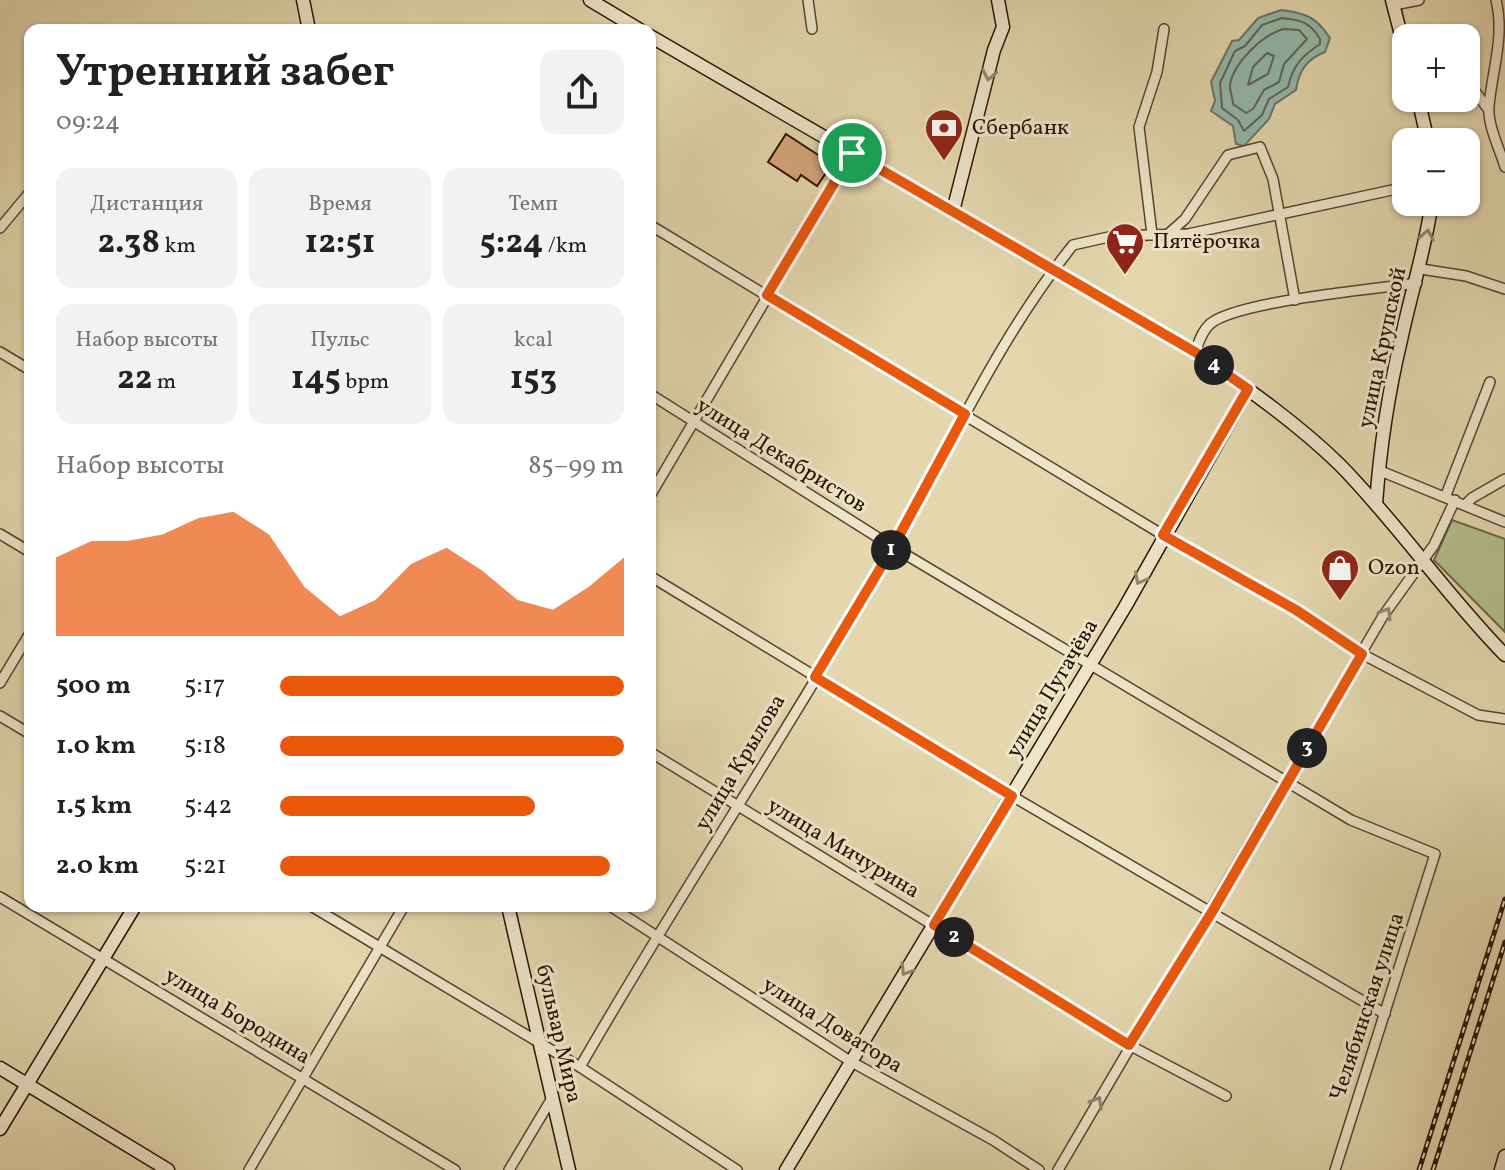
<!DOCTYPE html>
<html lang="ru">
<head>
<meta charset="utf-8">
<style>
  body { margin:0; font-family:Vollkorn,serif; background:#f2f2f2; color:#222; height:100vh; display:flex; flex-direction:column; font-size:30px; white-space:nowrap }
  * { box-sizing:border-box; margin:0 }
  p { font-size:26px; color:#767676 }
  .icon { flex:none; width:44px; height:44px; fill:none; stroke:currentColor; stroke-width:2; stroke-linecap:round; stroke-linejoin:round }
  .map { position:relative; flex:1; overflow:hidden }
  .details { position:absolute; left:24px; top:24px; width:632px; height:888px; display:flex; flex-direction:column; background:#fff; border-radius:16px; box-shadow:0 2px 6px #0004 }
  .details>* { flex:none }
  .tools { position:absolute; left:1392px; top:24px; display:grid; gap:16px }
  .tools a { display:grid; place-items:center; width:88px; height:88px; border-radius:16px; background:#fff; box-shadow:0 2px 6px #0004; font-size:40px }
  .pin { position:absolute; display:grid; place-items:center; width:68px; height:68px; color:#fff; margin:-34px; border:4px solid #fff; border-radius:50%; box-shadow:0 2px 8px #0007 }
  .km { position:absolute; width:40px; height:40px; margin:-20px; border-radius:50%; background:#222; color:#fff; font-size:22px; line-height:40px; text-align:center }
  .round { display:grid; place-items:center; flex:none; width:84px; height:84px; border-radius:16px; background:#f2f2f2 }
  .headline { display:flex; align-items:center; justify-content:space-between; height:136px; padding:0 32px }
  h1 { font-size:44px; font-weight:700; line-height:60px }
  .figures { display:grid; grid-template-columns:repeat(3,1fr); gap:12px; height:136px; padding:8px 32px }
  .figures div { display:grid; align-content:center; border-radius:16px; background:#f2f2f2; text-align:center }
  .figures b { font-size:34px; font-weight:700 }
  .figures small { font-size:22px; font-weight:400 }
  .figures p { font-size:22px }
  .chart { height:224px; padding:16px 32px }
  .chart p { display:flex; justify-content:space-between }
  .chart svg { width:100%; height:144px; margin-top:8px; fill:#ea580c; opacity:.7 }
  ul { padding:0 32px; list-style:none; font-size:26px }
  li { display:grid; grid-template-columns:128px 96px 1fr; align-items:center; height:60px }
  li i { height:20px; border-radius:10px; background:#ea580c }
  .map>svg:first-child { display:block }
</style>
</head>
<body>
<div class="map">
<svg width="1505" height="1170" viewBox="0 0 1505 1170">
  <rect width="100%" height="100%" fill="#e4d7ae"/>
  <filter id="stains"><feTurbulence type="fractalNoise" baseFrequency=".0025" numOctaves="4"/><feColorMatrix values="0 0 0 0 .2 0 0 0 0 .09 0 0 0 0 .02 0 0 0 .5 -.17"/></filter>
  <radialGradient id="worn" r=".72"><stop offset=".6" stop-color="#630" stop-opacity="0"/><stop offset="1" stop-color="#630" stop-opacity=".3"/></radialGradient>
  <polygon fill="#b1bf8d" stroke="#6d6846" stroke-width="2" points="1452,520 1505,539 1505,632 1434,560"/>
  <path fill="#95b9ad" stroke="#6a7668" stroke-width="2" d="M1281,10C1306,13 1316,17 1330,38L1325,52C1307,59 1299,70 1296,90L1275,104L1269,119L1244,146L1236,144L1233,126L1211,111L1215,101L1211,82L1232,41L1239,40L1258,18Z"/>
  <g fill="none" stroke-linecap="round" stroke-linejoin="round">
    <g stroke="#5f6556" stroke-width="2">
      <path d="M1282,18C1301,20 1310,22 1320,39V44C1302,56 1293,65 1288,87L1269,99L1262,115L1244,131L1238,120L1222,108L1220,83L1235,51L1245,46L1262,25Z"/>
      <path d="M1283,29L1299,30L1307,39L1284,64L1279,82L1264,90L1253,109L1246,113L1233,104C1233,98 1229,90 1230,84C1234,62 1263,35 1283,29Z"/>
      <polygon points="1267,53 1274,56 1268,74 1248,85 1253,67"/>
    </g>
  </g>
  <polygon fill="#d6a57b" stroke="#291100" stroke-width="2" points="786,134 832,164 817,186 801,175 797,181 768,162"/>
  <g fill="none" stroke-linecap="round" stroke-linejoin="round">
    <g stroke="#58422c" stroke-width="12">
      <g id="street">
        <polyline points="808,0 812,29"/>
        <path d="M1496,0C1505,36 1492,71 1489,106C1487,124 1500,150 1505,167"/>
        <polyline points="1394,5 1419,0"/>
        <polyline points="1402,36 1423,30 1431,38"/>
        <polyline points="1466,79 1488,109"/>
        <polyline points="650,225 1163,535 1296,610 1362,654 1478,715 1505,719"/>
        <polyline points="0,228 30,192"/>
        <polyline points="1152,234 1139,127 1157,72 1164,29"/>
        <polyline points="1167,235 1185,219 1228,155 1260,147 1273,179 1295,300"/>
        <polyline points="1421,269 1466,276 1505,289"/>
        <polyline points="0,352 30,370"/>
        <path d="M1195,352C1199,342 1202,331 1210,324C1237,301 1376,289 1417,283"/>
        <polyline points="650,394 893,547 1351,820 1435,854 1335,1170"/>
        <polyline points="1378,470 1505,522"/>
        <polyline points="1446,495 1490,382"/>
        <polyline points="650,496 852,153"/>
        <polyline points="1465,505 1472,498 1505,479"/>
        <polyline points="0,534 30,552"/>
        <polyline points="650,576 1012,796 1385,1014"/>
        <polyline points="0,683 30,633"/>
        <polyline points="0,716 30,734"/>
        <polyline points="650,752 1129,1045 1226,1096"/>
        <polyline points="0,897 455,1170"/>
        <path d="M311,906L580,1067C681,891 794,723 893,547C951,445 999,337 1073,245L1113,236L1188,234L1406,187"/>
        <polyline points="610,906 850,1061 993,1140 1039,1170"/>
        <polyline points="580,1067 737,1170"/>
        <polyline points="249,1170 404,906"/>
        <polyline points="509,1170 552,1098"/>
        <polyline points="1058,1170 1383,616 1434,545 1455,500"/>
      </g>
    </g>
    <g stroke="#291100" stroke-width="15">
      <g id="secondary">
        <polyline points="303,0 309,30"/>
        <polyline points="590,0 640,30"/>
        <polyline points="1392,0 1406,54"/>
        <path d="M650,36L1195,352C1245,387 1296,422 1340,465C1399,525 1446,595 1505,655"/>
        <polyline points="1418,98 1428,142"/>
        <polyline points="953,211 994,50 1003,27 998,0"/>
        <path d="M1376,504C1380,449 1388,394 1401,340C1411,293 1425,250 1432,202"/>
        <polyline points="508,906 569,1170"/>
        <polyline points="0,1068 168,1170"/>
        <polyline points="0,1129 135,906"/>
        <polyline points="786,1170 1125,607 1248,389"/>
        <polyline points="1501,1170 1505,1156"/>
      </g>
    </g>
    <use href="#street" stroke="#ede5ca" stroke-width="9"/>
    <use href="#secondary" stroke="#ede5ca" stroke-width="12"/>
    <g stroke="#291100" stroke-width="5">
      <g id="rail">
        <polyline points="1419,1170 1505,899"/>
        <polyline points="1433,1170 1505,942"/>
      </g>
    </g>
    <use href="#rail" stroke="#ede5ca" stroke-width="2" stroke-dasharray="6" stroke-linecap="butt"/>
  </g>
  <defs><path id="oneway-chevron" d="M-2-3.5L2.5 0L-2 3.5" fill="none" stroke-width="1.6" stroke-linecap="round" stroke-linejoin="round" transform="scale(2)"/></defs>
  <g stroke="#95866f">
    <use href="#oneway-chevron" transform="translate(989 75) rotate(102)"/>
    <use href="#oneway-chevron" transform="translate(1427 235) rotate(-80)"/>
    <use href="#oneway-chevron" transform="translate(1140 579) rotate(118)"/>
    <use href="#oneway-chevron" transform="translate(1386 613) rotate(-59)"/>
    <use href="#oneway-chevron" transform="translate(906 970) rotate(122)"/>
    <use href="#oneway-chevron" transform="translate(1097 1102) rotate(-60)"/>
  </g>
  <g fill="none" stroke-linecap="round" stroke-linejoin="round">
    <g stroke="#fff" stroke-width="16">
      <polygon id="route" points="852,153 1195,352 1248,389 1163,535 1296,610 1362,654 1212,912 1129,1045 934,925 1012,796 815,677 893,547 965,414 767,295"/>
    </g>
    <use href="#route" stroke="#ea580c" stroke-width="10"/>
  </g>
  <defs>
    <g id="bank-pin" transform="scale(2)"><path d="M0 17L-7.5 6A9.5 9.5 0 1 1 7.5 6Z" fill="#8f2418" stroke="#ede5ca"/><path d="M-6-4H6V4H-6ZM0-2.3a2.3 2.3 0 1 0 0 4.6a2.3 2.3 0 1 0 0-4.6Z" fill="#fff"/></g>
    <g id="supermarket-pin" transform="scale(2)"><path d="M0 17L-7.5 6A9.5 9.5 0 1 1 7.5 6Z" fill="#8f2418" stroke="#ede5ca"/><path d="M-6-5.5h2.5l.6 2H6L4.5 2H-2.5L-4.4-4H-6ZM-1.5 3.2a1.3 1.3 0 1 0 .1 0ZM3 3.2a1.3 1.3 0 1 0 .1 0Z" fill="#fff"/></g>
    <g id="shop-pin" transform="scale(2)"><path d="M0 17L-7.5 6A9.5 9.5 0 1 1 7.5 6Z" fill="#8f2418" stroke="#ede5ca"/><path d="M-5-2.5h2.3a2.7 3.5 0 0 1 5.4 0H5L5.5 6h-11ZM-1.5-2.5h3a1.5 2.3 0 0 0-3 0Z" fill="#fff"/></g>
  </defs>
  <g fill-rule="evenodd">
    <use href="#bank-pin" x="944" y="128"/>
    <use href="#supermarket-pin" x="1125" y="242"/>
    <use href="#shop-pin" x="1340" y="568"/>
  </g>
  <g text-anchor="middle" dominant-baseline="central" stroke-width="6" stroke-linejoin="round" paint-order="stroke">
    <g font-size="22" fill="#291100" stroke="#ede5ca" text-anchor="start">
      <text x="972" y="128">Сбербанк</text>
      <text x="1153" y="242">Пятёрочка</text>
      <text x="1368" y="568">Ozon</text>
    </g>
    <g font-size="22" fill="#291100" stroke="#ede5ca">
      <text transform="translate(1383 348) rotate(-78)">улица Крупской</text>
      <text transform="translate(781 456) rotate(32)">улица Декабристов</text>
      <text transform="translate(1053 689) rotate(-59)">улица Пугачёва</text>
      <text transform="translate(741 763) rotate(-59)">улица Крылова</text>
      <text transform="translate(843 849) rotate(31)">улица Мичурина</text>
      <text transform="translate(1368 1007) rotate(-72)">Челябинская улица</text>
      <text transform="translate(237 1017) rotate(31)">улица Бородина</text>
      <text transform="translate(832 1026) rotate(32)">улица Доватора</text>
      <text transform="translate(558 1034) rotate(77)">бульвар Мира</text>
    </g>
  </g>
  <rect width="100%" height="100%" filter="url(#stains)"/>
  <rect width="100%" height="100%" fill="url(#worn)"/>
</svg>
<div class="tools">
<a>+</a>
<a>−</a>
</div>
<div class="pin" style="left:852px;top:153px;background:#1e9e55"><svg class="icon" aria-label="arrive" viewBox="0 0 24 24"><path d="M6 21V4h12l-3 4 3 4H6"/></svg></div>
<b class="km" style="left:891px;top:550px">1</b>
<b class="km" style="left:954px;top:937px">2</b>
<b class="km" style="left:1307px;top:748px">3</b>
<b class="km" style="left:1214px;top:365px">4</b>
<section class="details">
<div class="headline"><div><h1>Утренний забег</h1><p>09:24</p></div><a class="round"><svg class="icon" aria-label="share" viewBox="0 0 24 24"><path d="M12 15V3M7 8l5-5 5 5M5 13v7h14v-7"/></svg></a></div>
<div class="figures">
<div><p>Дистанция</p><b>2.38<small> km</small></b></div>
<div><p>Время</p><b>12:51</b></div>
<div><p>Темп</p><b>5:24<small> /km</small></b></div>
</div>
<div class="figures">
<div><p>Набор высоты</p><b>22<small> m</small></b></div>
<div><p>Пульс</p><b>145<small> bpm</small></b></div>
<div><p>kcal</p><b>153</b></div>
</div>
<div class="chart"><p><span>Набор высоты</span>85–99 m</p>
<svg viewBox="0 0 160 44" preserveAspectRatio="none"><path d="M0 44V20L10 15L20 15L30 13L40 8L50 6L60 13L70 29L80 38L90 33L100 22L110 17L120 24L130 33L140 36L150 29L160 20V44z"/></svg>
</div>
<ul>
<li><b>500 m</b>5:17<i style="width:100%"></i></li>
<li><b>1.0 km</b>5:18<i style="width:100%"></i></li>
<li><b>1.5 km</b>5:42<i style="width:74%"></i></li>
<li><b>2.0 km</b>5:21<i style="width:96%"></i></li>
</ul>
</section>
</div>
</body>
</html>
